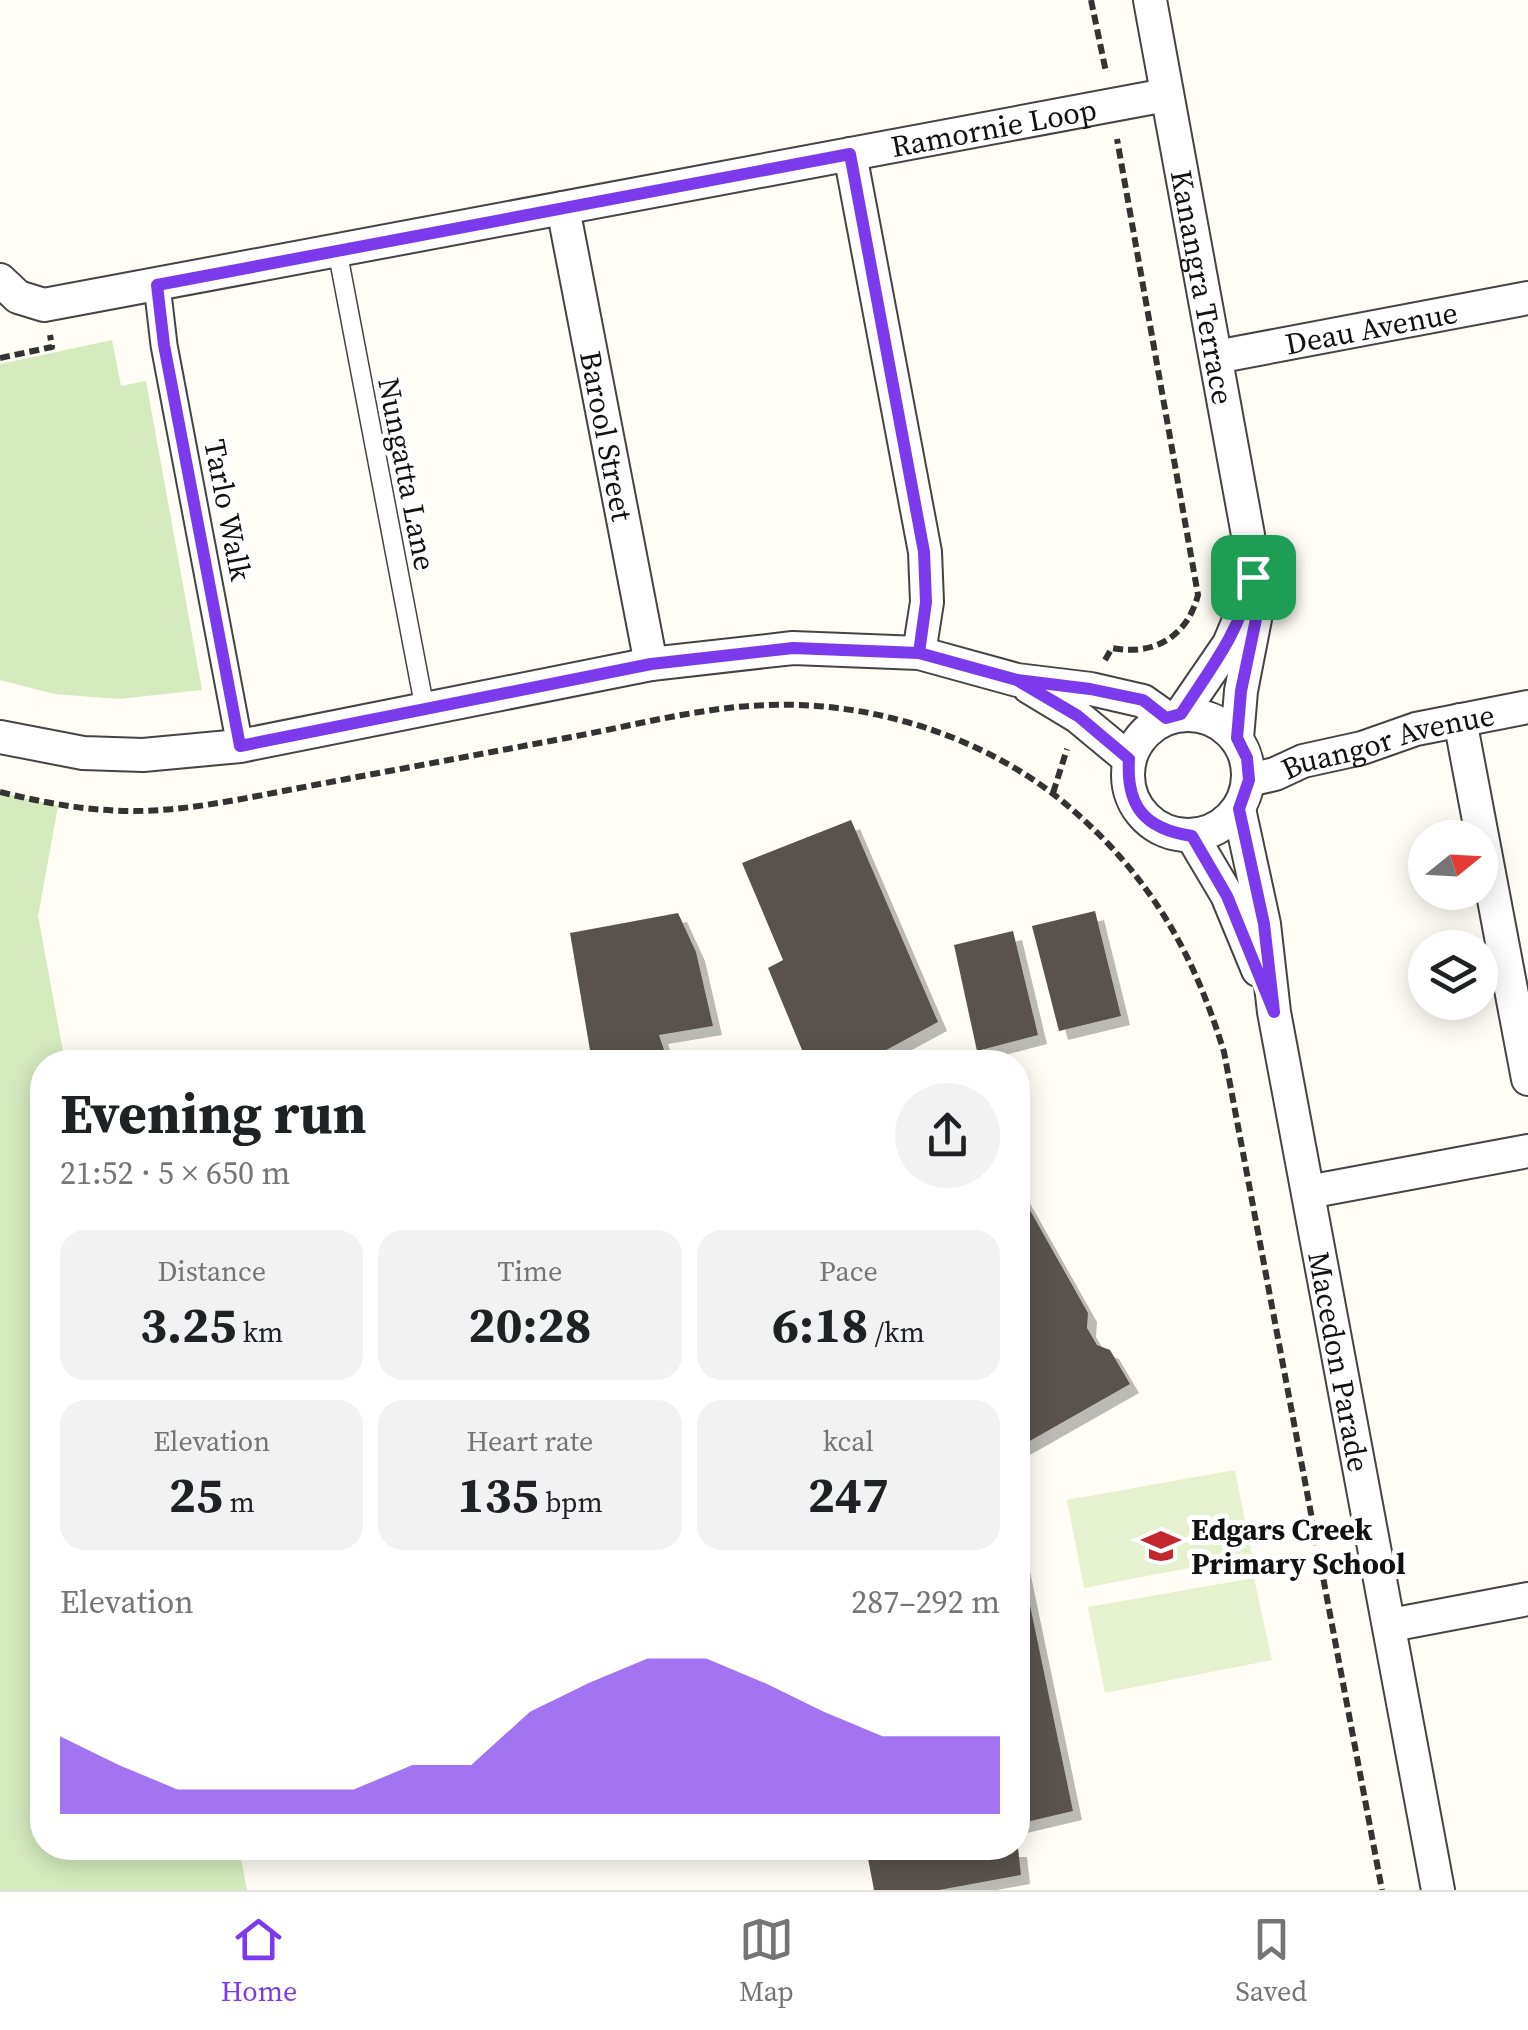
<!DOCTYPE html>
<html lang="en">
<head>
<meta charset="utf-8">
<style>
  body { margin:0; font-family:"Source Serif 4",serif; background:#f2f2f2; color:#202124; height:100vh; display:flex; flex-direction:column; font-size:38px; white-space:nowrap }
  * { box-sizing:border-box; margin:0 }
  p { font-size:32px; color:#757577 }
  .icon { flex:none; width:55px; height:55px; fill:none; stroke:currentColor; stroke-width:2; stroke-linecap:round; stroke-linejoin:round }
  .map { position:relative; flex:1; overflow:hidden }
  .sheet { position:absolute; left:30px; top:1050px; width:1000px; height:810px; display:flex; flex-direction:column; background:#fff; border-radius:40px; box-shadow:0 5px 25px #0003 }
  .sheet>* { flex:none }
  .needle { width:65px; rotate:72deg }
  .tools { position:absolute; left:1408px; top:820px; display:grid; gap:20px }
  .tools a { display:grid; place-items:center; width:90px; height:90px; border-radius:50%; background:#fff; box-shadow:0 5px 25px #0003; font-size:50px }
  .pin { position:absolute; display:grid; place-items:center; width:85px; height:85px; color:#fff; margin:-42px; border-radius:20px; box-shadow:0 5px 15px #0006 }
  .round { display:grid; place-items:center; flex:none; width:105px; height:105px; border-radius:52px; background:#f2f2f2 }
  .head { display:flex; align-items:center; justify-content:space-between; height:170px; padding:0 30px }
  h1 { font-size:55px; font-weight:700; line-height:75px }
  .figures { display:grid; grid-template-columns:repeat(3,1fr); gap:15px; height:170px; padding:10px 30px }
  .figures div { display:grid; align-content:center; border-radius:25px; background:#f2f2f2; text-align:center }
  .figures b { font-size:50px; font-weight:700 }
  .figures small { font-size:28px; font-weight:400 }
  .figures p { font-size:28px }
  .chart { height:280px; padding:20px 30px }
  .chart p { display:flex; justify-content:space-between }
  .chart svg { width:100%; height:180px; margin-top:10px; fill:#7c3aed; opacity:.7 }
  .tab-bar { display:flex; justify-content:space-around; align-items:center; height:140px; border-top:2px solid #e0e0e0; background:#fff; font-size:28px; color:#757577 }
  .tab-bar a { display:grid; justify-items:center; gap:5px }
  .tab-bar .current { color:#7c3aed }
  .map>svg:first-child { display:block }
</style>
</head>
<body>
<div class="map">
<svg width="1528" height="1890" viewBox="0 0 1528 1890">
  <defs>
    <filter id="shadow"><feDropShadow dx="9" dy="9" stdDeviation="0" flood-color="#0004"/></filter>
  </defs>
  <rect width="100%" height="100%" fill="#fffdf5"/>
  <g fill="#d5ebbd">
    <polygon points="112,340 121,386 146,381 202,690 119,699 54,694 0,680 0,364"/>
    <polygon points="0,792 58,806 38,916 65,1062 42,1062 42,1848 239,1848 247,1890 0,1890"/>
  </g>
  <g fill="#e6f2cf">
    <polygon points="1235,1470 1252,1556 1084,1588 1067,1500"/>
    <polygon points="1254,1578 1272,1660 1105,1693 1088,1607"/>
  </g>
  <g fill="#5a524d" filter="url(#shadow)">
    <polygon points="851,820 938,1022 864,1062 807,1062 768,968 783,960 742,863"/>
    <polygon points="1095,911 1121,1016 1059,1031 1032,926"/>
    <polygon points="678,913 696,952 713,1026 659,1035 668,1062 592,1062 570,933"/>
    <polygon points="1013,931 1038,1035 977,1051 954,945"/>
    <polygon points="1018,1189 1088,1313 1087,1328 1097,1345 1110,1350 1130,1384 1021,1446 1018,1440"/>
    <polygon points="1018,1548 1073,1811 1018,1824"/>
    <polygon points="866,1848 1018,1848 1021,1875 939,1890 874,1890"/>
  </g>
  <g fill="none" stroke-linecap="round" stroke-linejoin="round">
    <g stroke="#444" stroke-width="21">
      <polyline id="service" points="337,249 425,710"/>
    </g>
    <g stroke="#444" stroke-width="29">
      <polyline id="pedestrian" points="157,285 164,345 240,746"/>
    </g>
    <g stroke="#444" stroke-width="36">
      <g id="minor">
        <path id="s1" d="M1150,0L1248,535L1255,619L1241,691L1237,738"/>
        <polyline points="850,154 925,552 927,602 919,653"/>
        <path id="s2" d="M563,208L651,664"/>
        <path id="s3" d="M0,280L18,297L44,305L1166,95"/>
        <path id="s4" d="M1216,357L1528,298"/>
        <polyline points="1029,687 1077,716 1129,759"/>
        <polyline points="1181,714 1229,644 1245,606"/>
        <circle cx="1188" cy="775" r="60"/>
        <polyline points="1460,720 1528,1079"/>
        <polyline points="0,737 83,753 143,755 240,746 651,664 793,648 919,653 1017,680 1091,689 1143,701 1167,718"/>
        <path id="s5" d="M1249,780L1275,774L1303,761L1362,748L1416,729L1528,707"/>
        <path id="s6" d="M1239,809L1264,924L1274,1012L1438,1890"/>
        <polyline points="1192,836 1227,895 1258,970"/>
        <polyline points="1308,1192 1528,1151"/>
        <polyline points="1391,1625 1528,1599"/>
      </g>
    </g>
    <g stroke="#333" stroke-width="6" stroke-dasharray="10 5" stroke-linecap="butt">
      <polyline points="1091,0 1106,72"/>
      <polyline points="0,358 52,347 50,335"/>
      <path d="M1105,660L1112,648C1154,656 1187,637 1198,595L1117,139"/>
      <path d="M0,792C45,803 88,811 134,811C188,811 246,798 299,788C388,771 477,755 566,738C632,726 701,707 768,705C876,701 993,739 1075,812C1152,880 1194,954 1224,1052L1382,1890"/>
      <polyline points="1053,793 1067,749"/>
    </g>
    <use href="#service" stroke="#fff" stroke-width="18"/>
    <use href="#pedestrian" stroke="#fff" stroke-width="25"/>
    <use href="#minor" stroke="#fff" stroke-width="32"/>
  </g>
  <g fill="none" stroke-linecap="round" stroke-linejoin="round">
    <g stroke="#fff" stroke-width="20">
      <path id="route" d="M1253,577C1237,637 1214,663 1181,714L1166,718L1143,700L1090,689L1017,680L919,653L793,648L651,664L240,746L164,345L157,285L850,154L924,552L926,602L919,653L1017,680L1078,716L1129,759C1126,807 1145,829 1192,836L1227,896L1274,1012L1264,924L1239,809L1249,780L1247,758L1237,738L1241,691L1256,619L1253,577"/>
    </g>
    <use href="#route" stroke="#7c3aed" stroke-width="12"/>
  </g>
  <defs>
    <g id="school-bare" transform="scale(3)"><path d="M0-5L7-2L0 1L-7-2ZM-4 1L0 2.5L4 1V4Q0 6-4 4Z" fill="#c4262e" stroke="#fff" stroke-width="2.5" paint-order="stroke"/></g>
  </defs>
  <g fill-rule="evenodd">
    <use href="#school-bare" x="1161" y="1546"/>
  </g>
  <g text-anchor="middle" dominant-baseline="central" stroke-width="10" stroke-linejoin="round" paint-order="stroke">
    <g font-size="30" fill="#111" stroke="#fff">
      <text stroke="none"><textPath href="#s3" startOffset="1018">Ramornie Loop</textPath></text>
      <text stroke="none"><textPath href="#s1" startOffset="292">Kanangra Terrace</textPath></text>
      <text stroke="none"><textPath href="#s4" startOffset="158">Deau Avenue</textPath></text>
      <text stroke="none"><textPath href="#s2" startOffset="232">Barool Street</textPath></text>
      <text transform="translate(407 474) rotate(79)">Nungatta Lane</text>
      <text transform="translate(228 510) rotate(79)">Tarlo Walk</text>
      <text stroke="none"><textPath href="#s5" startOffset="145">Buangor Avenue</textPath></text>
      <text stroke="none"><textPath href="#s6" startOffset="562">Macedon Parade</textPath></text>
    </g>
    <g font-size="30" font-weight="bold" fill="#111" stroke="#fff" text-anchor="start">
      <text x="1191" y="1529">Edgars Creek<tspan x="1191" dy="34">Primary School</tspan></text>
    </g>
  </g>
</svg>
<div class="tools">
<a><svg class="needle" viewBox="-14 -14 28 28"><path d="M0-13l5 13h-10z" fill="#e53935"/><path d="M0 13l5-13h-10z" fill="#757577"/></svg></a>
<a><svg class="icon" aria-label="layers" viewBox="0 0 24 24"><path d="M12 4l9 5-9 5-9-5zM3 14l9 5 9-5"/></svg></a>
</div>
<div class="pin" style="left:1253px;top:577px;background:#1e9e55"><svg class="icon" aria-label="arrive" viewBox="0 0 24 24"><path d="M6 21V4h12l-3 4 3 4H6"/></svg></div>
<section class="sheet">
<div class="head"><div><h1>Evening run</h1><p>21:52 · 5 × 650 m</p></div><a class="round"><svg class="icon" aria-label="share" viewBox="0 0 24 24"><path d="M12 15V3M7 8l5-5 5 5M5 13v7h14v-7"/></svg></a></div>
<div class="figures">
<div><p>Distance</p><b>3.25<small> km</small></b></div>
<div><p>Time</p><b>20:28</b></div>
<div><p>Pace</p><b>6:18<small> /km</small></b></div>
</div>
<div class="figures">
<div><p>Elevation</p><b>25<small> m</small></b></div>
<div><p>Heart rate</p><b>135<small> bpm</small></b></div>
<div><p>kcal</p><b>247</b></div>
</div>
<div class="chart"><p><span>Elevation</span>287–292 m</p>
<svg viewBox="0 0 160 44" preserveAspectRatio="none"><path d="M0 44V25L10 32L20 38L30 38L40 38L50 38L60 32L70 32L80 19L90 12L100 6L110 6L120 12L130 19L140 25L150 25L160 25V44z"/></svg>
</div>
</section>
</div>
<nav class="tab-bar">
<a class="current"><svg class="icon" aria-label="home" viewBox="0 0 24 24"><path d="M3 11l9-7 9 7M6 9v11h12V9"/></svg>Home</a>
<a><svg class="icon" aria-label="map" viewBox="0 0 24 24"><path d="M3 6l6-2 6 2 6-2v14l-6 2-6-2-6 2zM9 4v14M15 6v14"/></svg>Map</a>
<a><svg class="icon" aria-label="saved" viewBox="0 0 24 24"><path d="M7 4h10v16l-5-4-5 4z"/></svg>Saved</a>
</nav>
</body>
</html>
